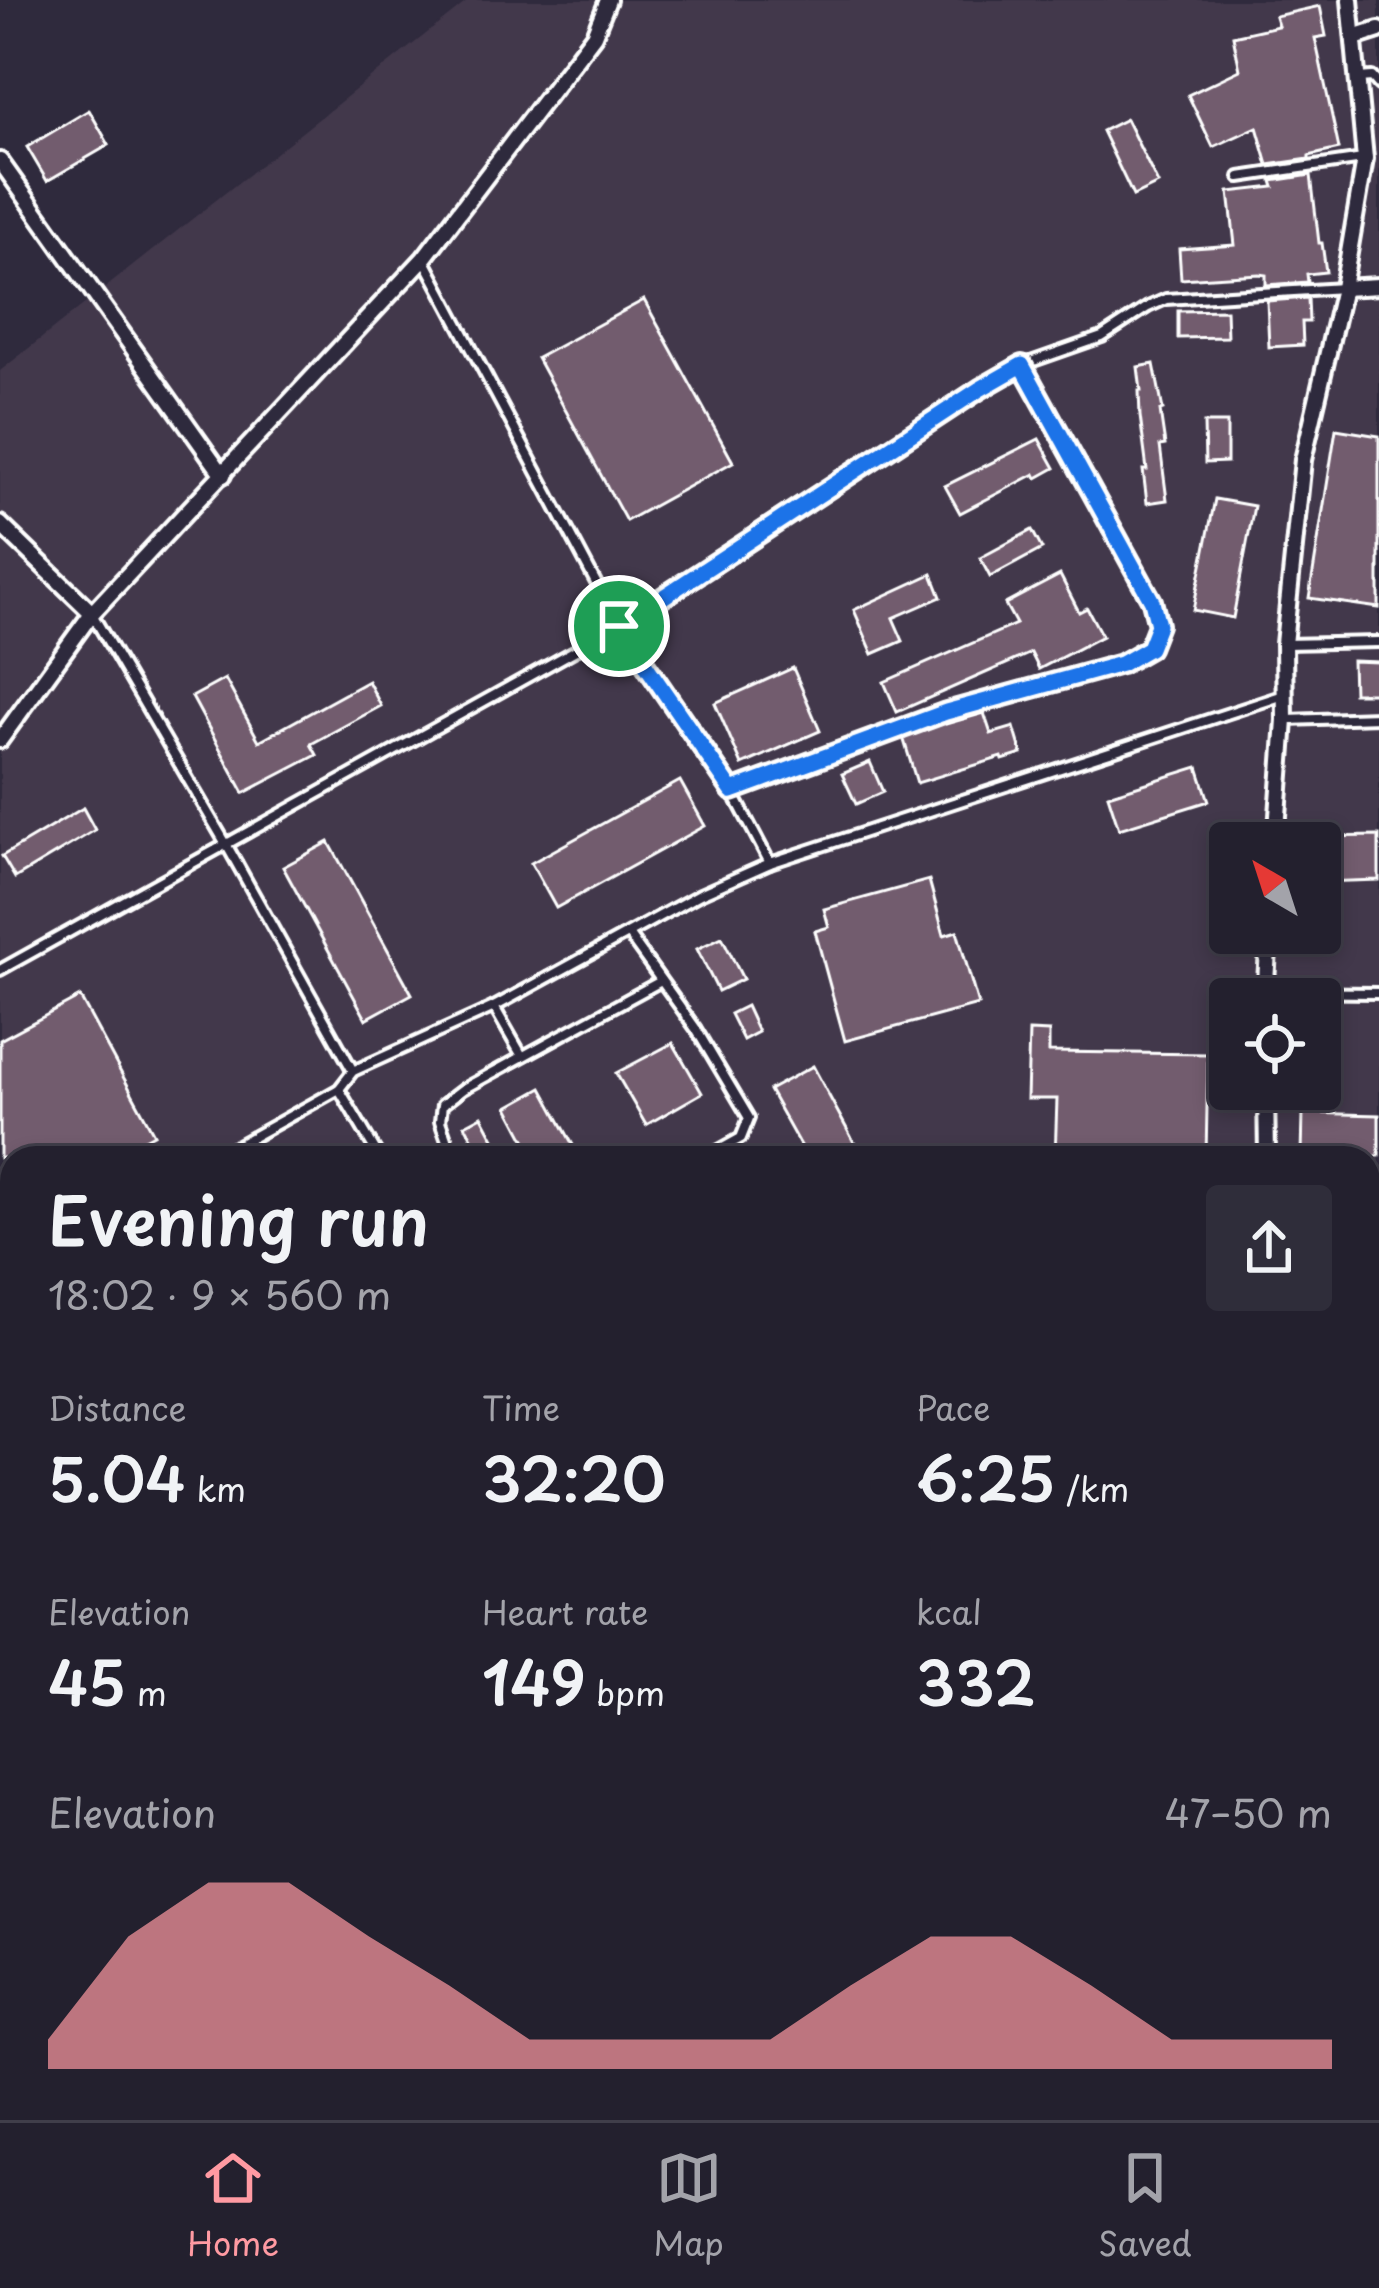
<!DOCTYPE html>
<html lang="en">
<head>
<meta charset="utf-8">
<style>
  body { margin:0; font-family:"Playpen Sans",sans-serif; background:#2f2d3a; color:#f1f3f6; height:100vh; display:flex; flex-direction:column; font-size:45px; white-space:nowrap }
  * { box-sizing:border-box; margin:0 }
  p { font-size:39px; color:#a3a3aa }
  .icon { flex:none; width:66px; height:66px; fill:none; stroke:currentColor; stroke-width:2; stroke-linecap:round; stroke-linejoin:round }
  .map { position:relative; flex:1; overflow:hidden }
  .side { position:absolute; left:0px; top:1146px; width:1380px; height:975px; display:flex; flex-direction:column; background:#23202e; border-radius:36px 36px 0 0; box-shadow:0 6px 18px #0003,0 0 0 3px #403e4a }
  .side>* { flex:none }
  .needle { width:78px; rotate:321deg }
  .controls { position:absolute; left:1209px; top:822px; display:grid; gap:24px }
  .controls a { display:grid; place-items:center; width:132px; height:132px; border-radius:12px; background:#23202e; box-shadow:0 6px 18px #0003,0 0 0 3px #403e4a; font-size:60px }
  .pin { position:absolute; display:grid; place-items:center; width:102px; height:102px; color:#fff; margin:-51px; border:6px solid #fff; border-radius:50%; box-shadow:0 3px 12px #0007 }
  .round { display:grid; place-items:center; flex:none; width:126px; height:126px; border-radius:12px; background:#2f2d3a }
  .head { display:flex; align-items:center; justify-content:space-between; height:204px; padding:0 48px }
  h1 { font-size:66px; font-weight:600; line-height:90px }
  .stats { display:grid; grid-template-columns:repeat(3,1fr); gap:18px; height:204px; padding:12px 48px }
  .stats div { display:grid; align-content:center }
  .stats b { font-size:60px; font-weight:600 }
  .stats small { font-size:33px; font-weight:400 }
  .stats p { font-size:33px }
  .chart { height:336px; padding:24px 48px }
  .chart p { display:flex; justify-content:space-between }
  .chart svg { width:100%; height:216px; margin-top:12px; fill:#ff9aa2; opacity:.7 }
  .menu { display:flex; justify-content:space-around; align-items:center; height:168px; border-top:3px solid #403e4a; background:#23202e; font-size:33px; color:#a3a3aa }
  .menu a { display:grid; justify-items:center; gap:6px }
  .menu .selected { color:#ff9aa2 }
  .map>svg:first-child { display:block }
</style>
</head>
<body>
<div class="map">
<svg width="1379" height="2120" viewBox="0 0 1379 2120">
  <rect width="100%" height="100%" fill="#2f2a3d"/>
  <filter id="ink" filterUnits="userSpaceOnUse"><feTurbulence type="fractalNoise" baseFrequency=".00833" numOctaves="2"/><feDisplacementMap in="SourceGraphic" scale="24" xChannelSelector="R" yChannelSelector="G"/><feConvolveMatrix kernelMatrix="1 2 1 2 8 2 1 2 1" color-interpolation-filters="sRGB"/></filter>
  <g filter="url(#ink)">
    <path fill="#43394c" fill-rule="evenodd" d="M469,0H1379V2120H0V371ZM1230,843H1320V933H1230ZM1230,999H1320V1089H1230ZM12,1158H1368V2109H12Z"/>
    <g fill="#725b6e" stroke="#fff" stroke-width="3">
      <polygon points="1320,6 1326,36 1315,38 1339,149 1309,156 1309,159 1268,165 1257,127 1213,147 1188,95 1240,70 1233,36 1278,26 1275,16"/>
      <polygon points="89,110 109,145 47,181 27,147"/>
      <polygon points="1126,119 1158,184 1133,196 1102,131"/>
      <polygon points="1311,175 1319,243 1322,243 1326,272 1307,274 1308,282 1266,285 1266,275 1259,274 1181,279 1179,249 1235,245 1229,192 1274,187 1272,181"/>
      <polygon points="1308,298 1309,322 1302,322 1303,345 1269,347 1267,301"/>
      <polygon points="644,300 733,462 626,521 537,358"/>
      <polygon points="1226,310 1227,337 1178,338 1178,311"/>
      <polygon points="1154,364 1163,410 1160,411 1165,445 1160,446 1167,500 1147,503 1143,470 1147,470 1140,416 1139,391 1141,391 1138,367"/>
      <polygon points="1204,423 1227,423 1227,462 1205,463"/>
      <polygon points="1336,429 1379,436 1379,608 1309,598"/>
      <polygon points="1039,439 1055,468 1037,478 1035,474 960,513 945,486"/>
      <polygon points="1215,499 1254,506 1233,618 1193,610"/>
      <polygon points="1032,530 1042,549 990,577 980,558"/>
      <polygon points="932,574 941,597 893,618 903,641 873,654 854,610"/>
      <polygon points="1060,575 1079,612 1087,608 1102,636 1039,669 1031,653 897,712 884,682 1016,624 1005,604"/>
      <polygon points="1352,661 1379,662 1379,693 1353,693"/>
      <polygon points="793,668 820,731 742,765 715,703"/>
      <polygon points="225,679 259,741 368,681 381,706 311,744 317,755 244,793 192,697"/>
      <polygon points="984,713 991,734 1014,727 1022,754 1003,760 1002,757 917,783 903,737 945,721 946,724"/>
      <polygon points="870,762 883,792 856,804 842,774"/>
      <polygon points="1198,767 1209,801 1119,829 1108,795"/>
      <polygon points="680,781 705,826 556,908 531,863"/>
      <polygon points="83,808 95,830 15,878 2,856"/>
      <polygon points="1379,836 1379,880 1321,882 1320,837"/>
      <polygon points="329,842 412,994 366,1019 283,867"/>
      <polygon points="929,880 944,935 957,931 978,1005 845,1041 815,931 829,927 824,909"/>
      <polygon points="722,937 743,979 718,991 697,949"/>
      <polygon points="80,997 154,1134 109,1158 0,1158 0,1040"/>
      <polygon points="746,1006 758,1032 743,1040 730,1014"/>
      <polygon points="1029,1031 1049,1032 1049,1052 1208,1054 1206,1158 1055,1158 1057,1099 1027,1099"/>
      <polygon points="673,1043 702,1093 646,1125 616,1073"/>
      <polygon points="813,1066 856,1146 834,1158 807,1158 769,1090"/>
      <polygon points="542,1088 580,1158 535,1158 508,1107"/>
      <polygon points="1303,1113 1379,1115 1379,1156 1302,1155"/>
      <polygon points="482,1116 501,1152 490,1158 483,1158 465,1125"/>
    </g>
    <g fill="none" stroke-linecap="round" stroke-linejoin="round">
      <g stroke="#fff" stroke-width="16">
        <g id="service">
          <polyline points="1359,78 1372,77 1379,85"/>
          <polyline points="1240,177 1363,159"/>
          <polyline points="424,259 619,626 732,791 770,863"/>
          <polyline points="92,614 226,844 353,1071"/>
          <polyline points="1285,644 1379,642"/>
          <polyline points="1287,720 1379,717"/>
          <polyline points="732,791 946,712 1121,664 1149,648 1158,625 1152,601 1022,365"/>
          <polyline points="628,934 696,1029 749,1118 741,1138 705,1158"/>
          <polyline points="0,970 619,626 980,390 1022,365 1102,337 1148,307 1166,299 1343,288"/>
          <polyline points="1266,992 1379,993"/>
          <polyline points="494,1007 522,1056"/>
          <polyline points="339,1089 380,1158"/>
          <polyline points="215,1158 339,1089 353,1071 494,1007 700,894 770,863 1284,695"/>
          <polyline points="453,1158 440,1121 442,1105 463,1089 661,981"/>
          <polyline points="1368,1180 1379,1179"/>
          <polyline points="0,1278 12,1271"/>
          <polyline points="1368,1345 1379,1345"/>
          <polyline points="0,1368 12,1362"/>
          <polyline points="1368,1445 1379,1445"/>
          <polyline points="1368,1689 1379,1689"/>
        </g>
      </g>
      <g stroke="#fff" stroke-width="22">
        <g id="minor">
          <polyline points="1354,38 1379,30"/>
          <polyline points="0,161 223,475"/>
          <polyline points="1343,288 1379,286"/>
          <polyline points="0,524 92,613"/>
          <polyline points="0,740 92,613 424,258 594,35 608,0"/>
          <polyline points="1276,843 1285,720 1284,644 1303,460 1343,288 1365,159 1350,0"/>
          <polyline points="1265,999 1269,933"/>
          <polyline points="1266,1089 1267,1158"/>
          <polyline points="1368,2081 1379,2081"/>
          <polyline points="105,2109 106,2120"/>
          <polyline points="228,2109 232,2120"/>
          <polyline points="297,2109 301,2120"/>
          <polyline points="370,2109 375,2120"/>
          <polyline points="548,2109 556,2120"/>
          <polyline points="1290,2109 1290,2120"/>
          <polyline points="602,2120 620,2109"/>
          <polyline points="713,2120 721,2109"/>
        </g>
      </g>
      <use href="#service" stroke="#2f2a3d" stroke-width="8"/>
      <use href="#minor" stroke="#2f2a3d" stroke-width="14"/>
    </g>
  </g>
  <g fill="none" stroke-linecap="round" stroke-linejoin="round" filter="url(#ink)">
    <g stroke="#fff" stroke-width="24">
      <polygon id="route" points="1022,365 1152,601 1158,625 1149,648 1121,664 946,712 732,791 619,626 980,389"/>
    </g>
    <use href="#route" stroke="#1a73e8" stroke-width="15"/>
  </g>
</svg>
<div class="controls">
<a><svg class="needle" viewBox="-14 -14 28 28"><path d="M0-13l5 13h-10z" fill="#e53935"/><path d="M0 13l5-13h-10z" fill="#a3a3aa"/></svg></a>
<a><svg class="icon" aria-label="locate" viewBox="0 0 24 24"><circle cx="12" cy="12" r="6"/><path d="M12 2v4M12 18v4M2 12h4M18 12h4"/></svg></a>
</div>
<div class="pin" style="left:619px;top:626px;background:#1e9e55"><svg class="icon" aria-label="arrive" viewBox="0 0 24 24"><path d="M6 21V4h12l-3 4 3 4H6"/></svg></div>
<section class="side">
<div class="head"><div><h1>Evening run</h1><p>18:02 · 9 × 560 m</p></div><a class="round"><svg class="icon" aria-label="share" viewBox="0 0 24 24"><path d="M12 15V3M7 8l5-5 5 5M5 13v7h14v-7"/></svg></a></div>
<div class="stats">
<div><p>Distance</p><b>5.04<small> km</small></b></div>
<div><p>Time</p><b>32:20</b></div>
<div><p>Pace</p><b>6:25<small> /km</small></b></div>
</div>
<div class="stats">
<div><p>Elevation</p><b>45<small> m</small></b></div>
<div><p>Heart rate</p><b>149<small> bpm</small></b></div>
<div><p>kcal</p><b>332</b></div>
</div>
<div class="chart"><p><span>Elevation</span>47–50 m</p>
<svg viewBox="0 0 160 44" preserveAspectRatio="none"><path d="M0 44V38L10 17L20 6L30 6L40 17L50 27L60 38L70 38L80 38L90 38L100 27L110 17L120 17L130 27L140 38L150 38L160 38V44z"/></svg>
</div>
</section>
</div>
<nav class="menu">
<a class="selected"><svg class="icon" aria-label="home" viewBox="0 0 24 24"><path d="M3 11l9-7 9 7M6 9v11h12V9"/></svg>Home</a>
<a><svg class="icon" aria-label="map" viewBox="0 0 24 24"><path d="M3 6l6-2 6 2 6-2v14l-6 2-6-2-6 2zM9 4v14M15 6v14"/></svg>Map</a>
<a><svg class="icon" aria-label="saved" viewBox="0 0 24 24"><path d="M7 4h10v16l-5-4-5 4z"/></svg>Saved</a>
</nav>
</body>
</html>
